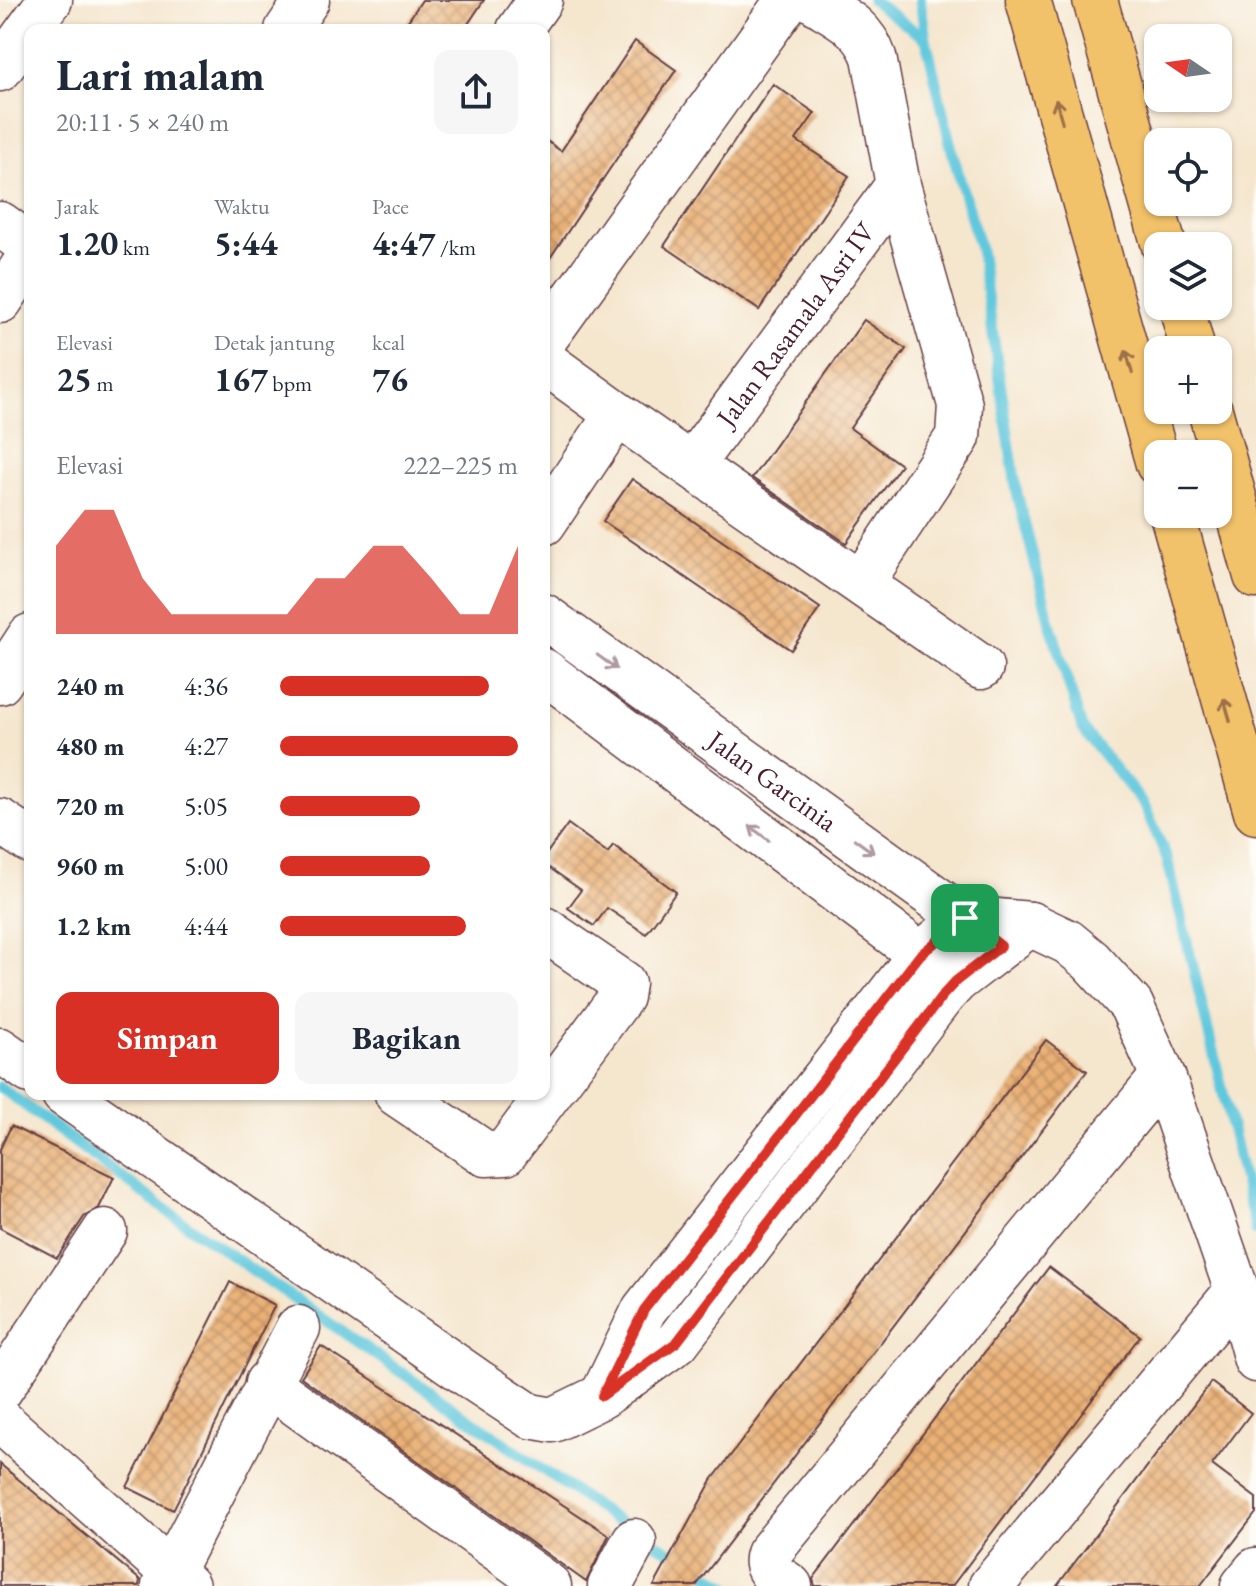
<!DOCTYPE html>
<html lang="id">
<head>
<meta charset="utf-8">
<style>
  body { margin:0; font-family:"EB Garamond",serif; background:#f6f6f7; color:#1f2937; height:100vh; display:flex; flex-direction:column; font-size:30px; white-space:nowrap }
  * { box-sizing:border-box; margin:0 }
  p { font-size:26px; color:#747a83 }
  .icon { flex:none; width:44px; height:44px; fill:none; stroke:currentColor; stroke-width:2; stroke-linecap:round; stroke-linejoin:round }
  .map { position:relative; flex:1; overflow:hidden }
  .drawer { position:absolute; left:24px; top:24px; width:526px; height:1076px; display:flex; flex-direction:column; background:#fff; border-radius:16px; box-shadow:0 2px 6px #0004 }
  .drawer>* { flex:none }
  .needle { width:52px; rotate:283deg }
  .tools { position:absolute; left:1144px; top:24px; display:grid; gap:16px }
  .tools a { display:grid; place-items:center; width:88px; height:88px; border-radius:16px; background:#fff; box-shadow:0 2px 6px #0004; font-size:40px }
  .pin { position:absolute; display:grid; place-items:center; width:68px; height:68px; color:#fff; margin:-34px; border-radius:16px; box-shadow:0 4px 12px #0006 }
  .round { display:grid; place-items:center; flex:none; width:84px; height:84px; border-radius:16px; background:#f6f6f7 }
  .summary { display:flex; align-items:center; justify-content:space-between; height:136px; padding:0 32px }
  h1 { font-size:44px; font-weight:700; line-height:60px }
  .stats { display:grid; grid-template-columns:repeat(3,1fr); gap:12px; height:136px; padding:8px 32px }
  .stats div { display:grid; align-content:center }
  .stats b { font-size:34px; font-weight:700 }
  .stats small { font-size:22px; font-weight:400 }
  .stats p { font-size:22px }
  .chart { height:224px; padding:16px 32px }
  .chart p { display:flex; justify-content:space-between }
  .chart svg { width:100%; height:144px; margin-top:8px; fill:#d93025; opacity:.7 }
  .primary-button { display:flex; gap:16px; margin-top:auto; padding:16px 32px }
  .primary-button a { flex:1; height:92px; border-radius:16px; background:#d93025; color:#fff; font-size:32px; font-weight:700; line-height:92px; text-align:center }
  .primary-button a+a { background:#f6f6f7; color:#1f2937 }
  ul { padding:0 32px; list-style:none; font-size:26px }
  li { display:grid; grid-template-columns:128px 96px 1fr; align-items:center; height:60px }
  li i { height:20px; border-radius:10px; background:#d93025 }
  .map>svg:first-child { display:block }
</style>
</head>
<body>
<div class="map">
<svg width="1256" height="1586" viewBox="0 0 1256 1586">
  <defs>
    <pattern id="building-cross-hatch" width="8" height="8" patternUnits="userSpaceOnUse" patternTransform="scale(2)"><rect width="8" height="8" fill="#eab176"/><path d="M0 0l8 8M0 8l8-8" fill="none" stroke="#c08f61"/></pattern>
  </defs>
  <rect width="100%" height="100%" fill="#fdfcf7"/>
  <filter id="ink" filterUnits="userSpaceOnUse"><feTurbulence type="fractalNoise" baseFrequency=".0125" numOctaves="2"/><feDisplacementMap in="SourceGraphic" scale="16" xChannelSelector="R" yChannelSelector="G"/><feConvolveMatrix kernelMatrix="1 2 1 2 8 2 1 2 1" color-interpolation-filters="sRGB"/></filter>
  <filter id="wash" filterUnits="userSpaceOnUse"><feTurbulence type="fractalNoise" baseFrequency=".006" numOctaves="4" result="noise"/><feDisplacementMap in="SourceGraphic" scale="32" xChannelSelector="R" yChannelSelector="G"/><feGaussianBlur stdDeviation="1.8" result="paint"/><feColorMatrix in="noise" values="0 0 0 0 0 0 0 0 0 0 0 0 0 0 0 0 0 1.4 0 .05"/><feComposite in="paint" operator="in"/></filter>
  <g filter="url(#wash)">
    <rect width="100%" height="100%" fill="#f5e6ce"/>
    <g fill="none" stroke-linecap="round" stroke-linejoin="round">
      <g stroke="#61c8dd" stroke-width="11">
        <polyline points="872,0 926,39"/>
        <polyline points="920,0 926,39 953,155 980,249 1017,493 1050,623 1082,728 1144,805 1167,858 1256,1231"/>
        <polyline points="0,1087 177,1218 613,1518 728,1586"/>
      </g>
    </g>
    <g id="blocks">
      <g fill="url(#building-cross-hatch)">
        <polygon points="422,0 484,0 464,30 402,30"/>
        <polygon points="635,41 676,70 544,267 544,139 561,151"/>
        <polygon points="773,84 815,113 796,140 849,176 759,310 664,246"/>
        <polygon points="864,320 906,349 850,428 901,465 846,543 752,478"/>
        <polygon points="632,479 820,608 791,650 603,521"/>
        <polygon points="568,824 608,853 613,845 676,892 646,934 607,908 594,926 568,908 581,890 544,864 544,857"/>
        <polygon points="1046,1040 1087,1071 696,1586 654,1586 712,1480"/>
        <polygon points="11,1126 114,1177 99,1208 84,1217 57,1258 0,1228 0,1149"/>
        <polygon points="1049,1267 1140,1336 952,1586 815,1586 813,1579"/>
        <polygon points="230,1282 275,1305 173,1510 127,1487"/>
        <polygon points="321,1346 609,1535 586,1582 301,1377"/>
        <polygon points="1211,1382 1251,1413 1212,1465 1256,1498 1256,1513 1200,1586 1057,1586"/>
        <polygon points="0,1464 140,1580 139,1586 0,1586"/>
      </g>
    </g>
  </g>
  <g filter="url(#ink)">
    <use href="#blocks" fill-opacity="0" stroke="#643d43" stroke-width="2"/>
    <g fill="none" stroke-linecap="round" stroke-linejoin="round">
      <g stroke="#643d43" stroke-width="47">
        <g id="minor">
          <path d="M813,0C840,17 863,26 874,57L898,185L960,405L958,437L862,582"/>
          <polyline points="287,30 307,0"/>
          <polyline points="519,30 540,0"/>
          <polyline points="0,69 50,0"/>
          <polyline points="0,224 30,246"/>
          <polyline points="0,301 30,256"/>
          <polyline points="544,340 788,0"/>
          <polyline points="544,361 617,414 544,523"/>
          <polyline points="617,414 981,667"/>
          <path id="s1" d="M692,464L898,185"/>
          <path id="s2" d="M544,616L987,935"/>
          <polyline points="544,671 944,972"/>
          <polyline points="0,682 30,636"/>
          <polyline points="0,821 30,841"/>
          <polyline points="0,1050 30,1071"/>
          <polyline points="64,1094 477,1381 530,1416 553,1420 602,1396 677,1342 943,995 956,981 1030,924"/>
          <polyline points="397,1094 486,1154 505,1153 621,997 623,983 544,929"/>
          <polyline points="267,1383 549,1586"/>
          <polyline points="0,1390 105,1231"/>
          <polyline points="605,1390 644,1310 920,955 965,918 1030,924 1068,942 1091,961 1131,1005 1163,1076"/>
          <polyline points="0,1420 187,1586"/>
          <polyline points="164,1586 298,1328"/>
          <polyline points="610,1586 634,1541"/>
          <path d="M790,1586C778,1577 762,1571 768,1554L1163,1076L1237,1291L1256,1360"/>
          <polyline points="991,1586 1237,1291"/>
          <polyline points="1243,1586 1256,1570"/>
        </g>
      </g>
      <g stroke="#643d43" stroke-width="47">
        <g id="highway">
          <polyline points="1028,0 1158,464"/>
          <polyline points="1095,0 1164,246"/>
          <polyline points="1181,306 1193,350"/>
          <polyline points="1210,410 1256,576"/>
          <polyline points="1172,514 1256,812"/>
        </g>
      </g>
      <use href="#minor" stroke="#fff" stroke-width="44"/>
      <use href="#highway" stroke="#f2c26a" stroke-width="44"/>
    </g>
    <defs><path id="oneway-shaft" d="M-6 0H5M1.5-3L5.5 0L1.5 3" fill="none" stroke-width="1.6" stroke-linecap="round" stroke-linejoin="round" transform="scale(2)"/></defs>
    <g stroke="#9e704a">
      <use href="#oneway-shaft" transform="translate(1059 111) rotate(-106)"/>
      <use href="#oneway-shaft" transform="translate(1129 362) rotate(-106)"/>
      <use href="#oneway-shaft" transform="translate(1227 710) rotate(-106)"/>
    </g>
    <g stroke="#ae9aa0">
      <use href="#oneway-shaft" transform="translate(607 662) rotate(36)"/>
      <use href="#oneway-shaft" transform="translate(759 833) rotate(-143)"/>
      <use href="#oneway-shaft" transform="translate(864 846) rotate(36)"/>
    </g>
  </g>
  <g fill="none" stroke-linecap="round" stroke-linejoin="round" filter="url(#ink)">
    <g stroke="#fff" stroke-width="16">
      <polygon id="route" points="965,918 1001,946 956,981 943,995 677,1342 602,1396 644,1310 920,955"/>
    </g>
    <use href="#route" stroke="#d93025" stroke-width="10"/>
  </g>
  <g text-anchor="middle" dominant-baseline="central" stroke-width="6" stroke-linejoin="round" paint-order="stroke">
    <g font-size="28" fill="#4a1f2b" stroke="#fdfcf7">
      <text stroke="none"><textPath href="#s1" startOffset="174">Jalan Rasamala Asri IV</textPath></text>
      <text stroke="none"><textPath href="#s2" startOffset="282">Jalan Garcinia</textPath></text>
    </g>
  </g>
</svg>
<div class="tools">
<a><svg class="needle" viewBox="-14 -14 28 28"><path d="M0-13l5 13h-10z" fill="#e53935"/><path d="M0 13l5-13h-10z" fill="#747a83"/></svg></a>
<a><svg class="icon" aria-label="locate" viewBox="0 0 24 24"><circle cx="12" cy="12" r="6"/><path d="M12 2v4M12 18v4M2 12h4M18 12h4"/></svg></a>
<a><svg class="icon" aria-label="layers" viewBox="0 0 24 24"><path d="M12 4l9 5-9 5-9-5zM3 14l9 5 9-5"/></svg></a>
<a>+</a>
<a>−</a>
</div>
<div class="pin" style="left:965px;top:918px;background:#1e9e55"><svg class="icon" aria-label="arrive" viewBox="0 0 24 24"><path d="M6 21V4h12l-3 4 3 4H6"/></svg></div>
<section class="drawer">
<div class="summary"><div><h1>Lari malam</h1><p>20:11 · 5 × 240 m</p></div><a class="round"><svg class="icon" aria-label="share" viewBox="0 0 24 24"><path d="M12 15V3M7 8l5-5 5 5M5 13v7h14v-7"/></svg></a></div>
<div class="stats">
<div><p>Jarak</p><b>1.20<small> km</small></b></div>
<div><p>Waktu</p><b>5:44</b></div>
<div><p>Pace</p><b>4:47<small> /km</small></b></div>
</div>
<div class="stats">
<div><p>Elevasi</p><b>25<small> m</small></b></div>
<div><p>Detak jantung</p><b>167<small> bpm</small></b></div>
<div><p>kcal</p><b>76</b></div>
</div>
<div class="chart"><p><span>Elevasi</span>222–225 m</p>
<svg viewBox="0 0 160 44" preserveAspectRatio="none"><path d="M0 44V17L10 6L20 6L30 27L40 38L50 38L60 38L70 38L80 38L90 27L100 27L110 17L120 17L130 27L140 38L150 38L160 17V44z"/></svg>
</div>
<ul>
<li><b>240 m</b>4:36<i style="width:88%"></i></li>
<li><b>480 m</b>4:27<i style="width:100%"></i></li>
<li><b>720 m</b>5:05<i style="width:59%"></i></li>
<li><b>960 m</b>5:00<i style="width:63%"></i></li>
<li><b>1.2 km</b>4:44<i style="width:78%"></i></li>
</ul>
<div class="primary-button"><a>Simpan</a><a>Bagikan</a></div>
</section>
</div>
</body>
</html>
